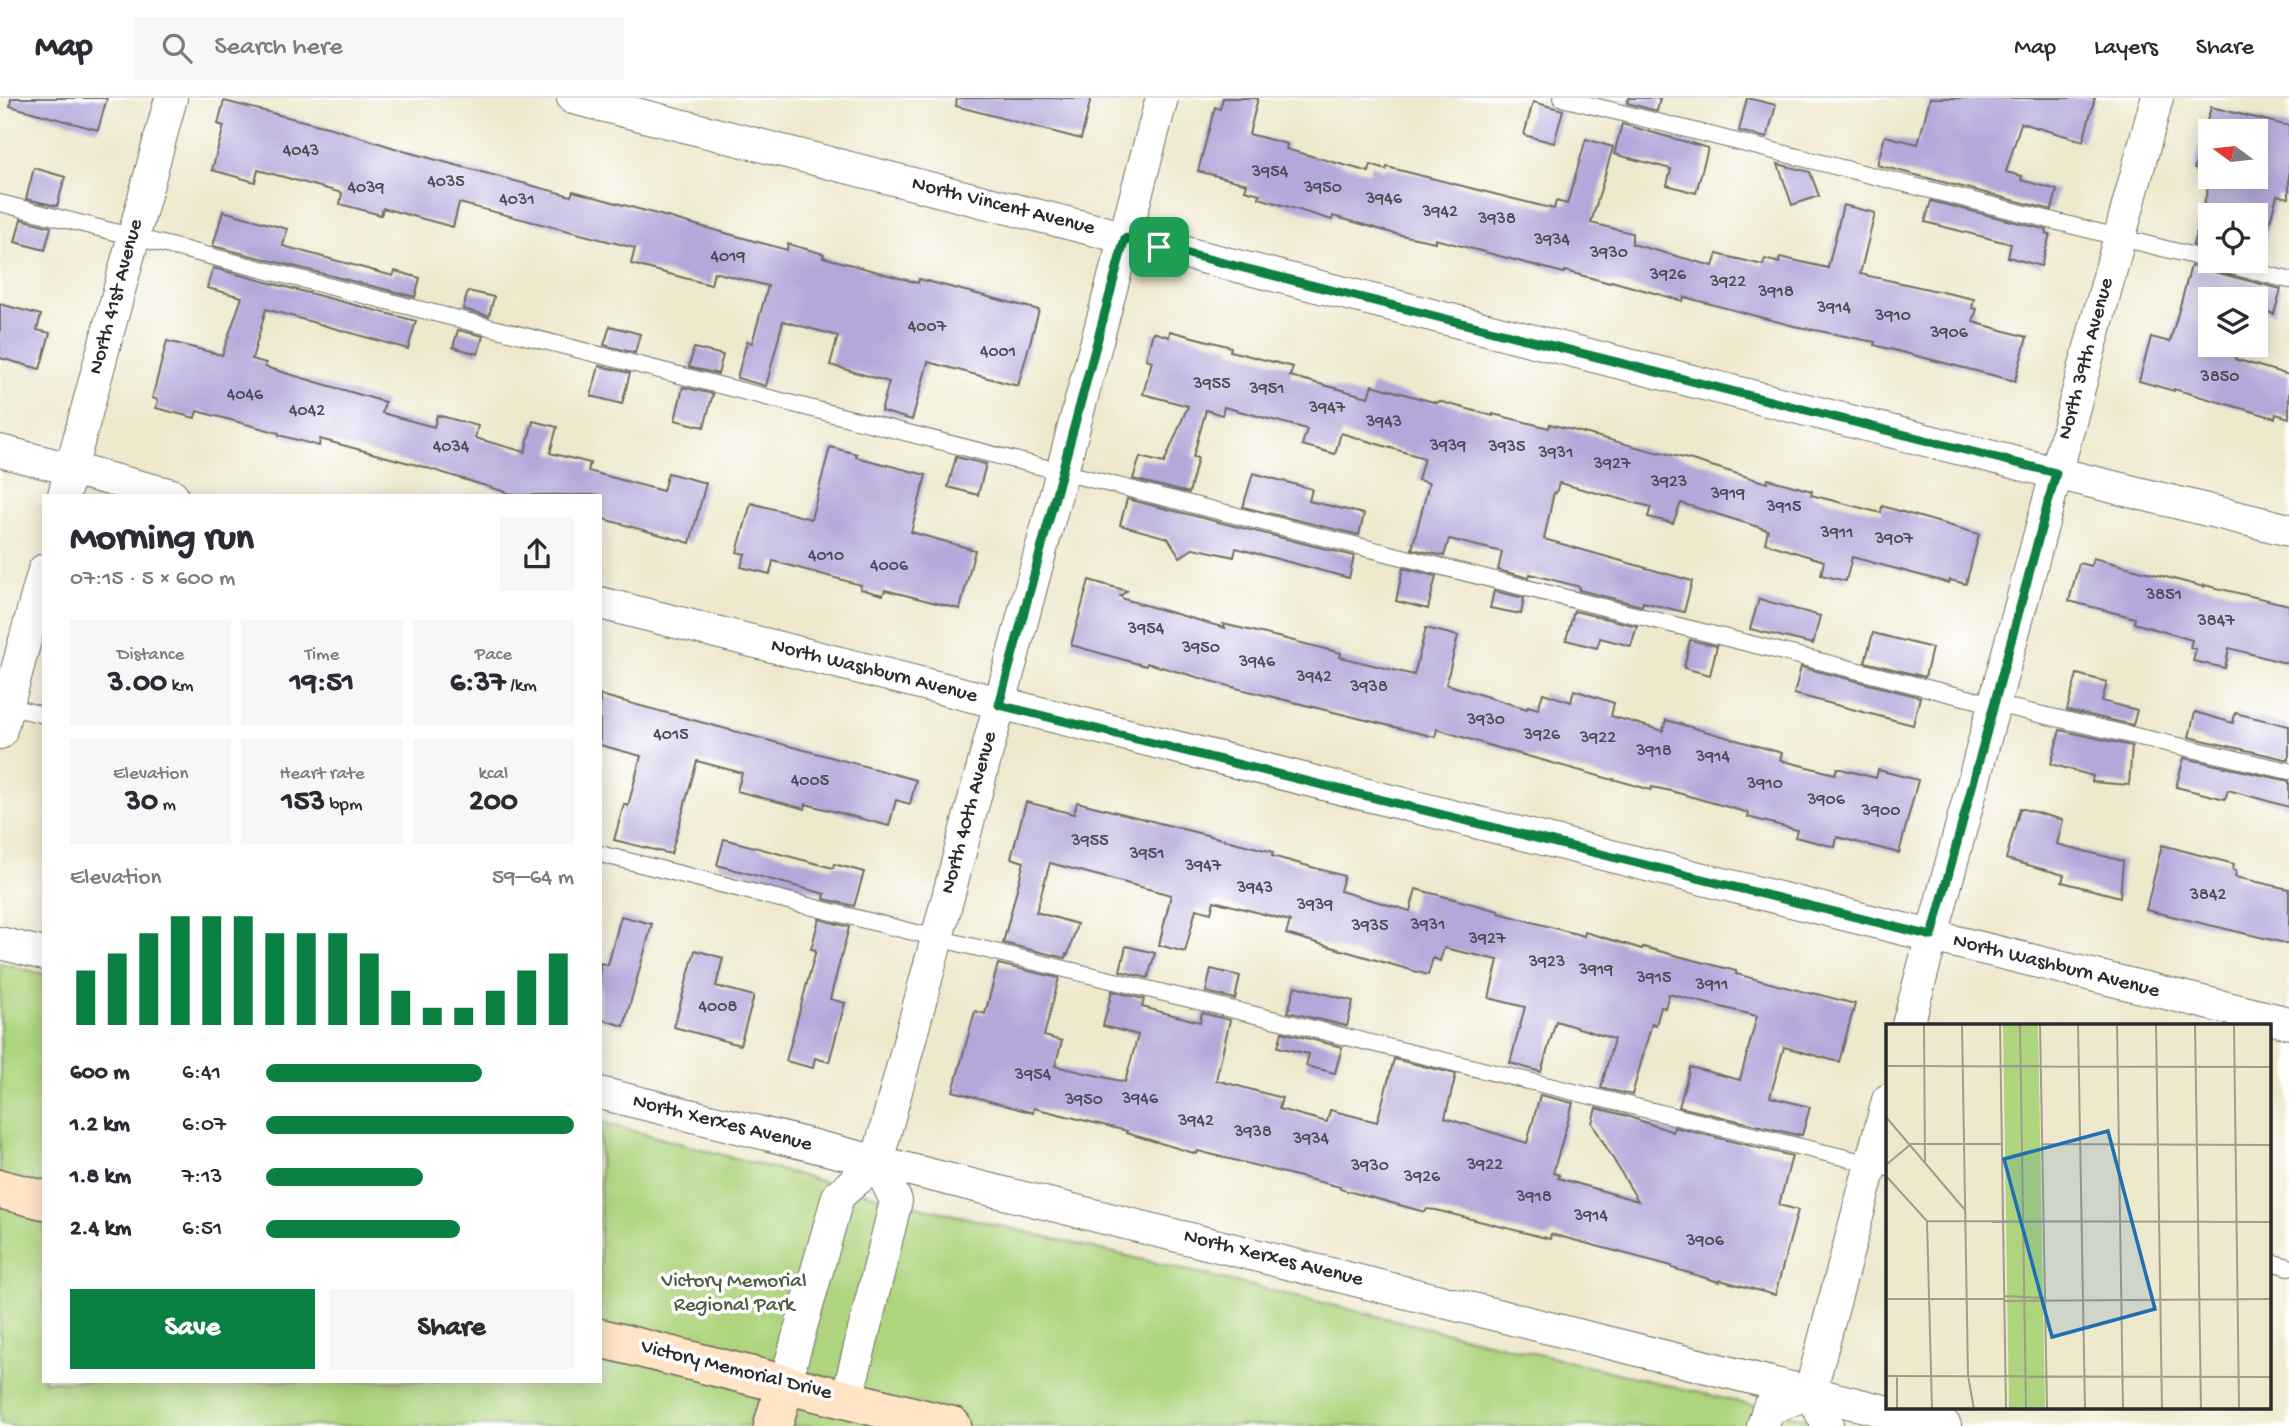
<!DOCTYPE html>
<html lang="en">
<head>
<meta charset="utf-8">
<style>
  body { margin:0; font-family:"Gochi Hand",sans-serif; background:#f7f7f7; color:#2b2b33; height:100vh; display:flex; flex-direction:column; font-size:26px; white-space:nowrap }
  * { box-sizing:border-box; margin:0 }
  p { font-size:23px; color:#7c7c81 }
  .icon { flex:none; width:38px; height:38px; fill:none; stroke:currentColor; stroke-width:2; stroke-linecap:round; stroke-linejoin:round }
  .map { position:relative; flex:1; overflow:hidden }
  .drawer { position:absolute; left:42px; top:396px; width:560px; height:889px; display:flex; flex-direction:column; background:#fff; border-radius:0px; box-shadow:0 4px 18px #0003 }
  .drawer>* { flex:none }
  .needle { width:46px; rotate:285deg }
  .tools { position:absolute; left:2198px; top:21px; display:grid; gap:14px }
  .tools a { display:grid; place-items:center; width:70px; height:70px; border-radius:0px; background:#fff; box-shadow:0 4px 18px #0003; font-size:35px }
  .pin { position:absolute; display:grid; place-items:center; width:60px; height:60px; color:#fff; margin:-30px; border-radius:14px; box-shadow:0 4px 10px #0006 }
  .round { display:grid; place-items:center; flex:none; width:74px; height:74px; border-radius:0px; background:#f7f7f7 }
  .head { display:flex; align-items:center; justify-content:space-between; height:119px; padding:0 28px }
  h1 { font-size:38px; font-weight:700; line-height:52px }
  .stats { display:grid; grid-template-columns:repeat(3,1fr); gap:10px; height:119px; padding:7px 28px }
  .stats div { display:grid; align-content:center; border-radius:0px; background:#f7f7f7; text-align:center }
  .stats b { font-size:30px; font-weight:700 }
  .stats small { font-size:19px; font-weight:400 }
  .stats p { font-size:19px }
  .chart { height:196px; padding:14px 28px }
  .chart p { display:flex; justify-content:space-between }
  .chart svg { width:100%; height:126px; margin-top:7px; stroke:#0b8043; stroke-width:6 }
  .primary-button { display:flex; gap:14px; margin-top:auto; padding:14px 28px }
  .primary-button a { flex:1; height:80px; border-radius:0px; background:#0b8043; color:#fff; font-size:28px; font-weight:700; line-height:80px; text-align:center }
  .primary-button a+a { background:#f7f7f7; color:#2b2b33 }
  ul { padding:0 28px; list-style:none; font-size:23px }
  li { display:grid; grid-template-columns:112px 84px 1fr; align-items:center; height:52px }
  li i { height:18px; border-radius:9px; background:#0b8043 }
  header { display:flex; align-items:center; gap:42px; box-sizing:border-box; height:98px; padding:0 35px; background:#fff; border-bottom:2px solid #e1e1e2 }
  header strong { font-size:33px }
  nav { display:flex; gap:38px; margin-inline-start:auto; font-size:24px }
  .search { width:490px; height:63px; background:#f7f7f7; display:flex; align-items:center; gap:18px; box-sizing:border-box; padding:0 24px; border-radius:0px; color:#7c7c81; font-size:26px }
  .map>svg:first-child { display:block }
</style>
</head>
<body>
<header>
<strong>Map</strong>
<div class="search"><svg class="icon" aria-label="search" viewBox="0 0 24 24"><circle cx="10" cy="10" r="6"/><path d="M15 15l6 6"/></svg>Search here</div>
<nav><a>Map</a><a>Layers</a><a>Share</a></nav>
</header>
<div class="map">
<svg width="2289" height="1328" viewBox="0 0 2289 1328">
  <rect width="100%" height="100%" fill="#fff"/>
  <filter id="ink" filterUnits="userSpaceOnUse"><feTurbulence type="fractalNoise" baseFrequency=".0143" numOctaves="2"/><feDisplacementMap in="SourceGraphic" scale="14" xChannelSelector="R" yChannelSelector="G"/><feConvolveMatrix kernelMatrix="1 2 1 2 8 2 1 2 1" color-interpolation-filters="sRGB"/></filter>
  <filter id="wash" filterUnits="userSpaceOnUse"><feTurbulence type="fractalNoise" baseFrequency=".00686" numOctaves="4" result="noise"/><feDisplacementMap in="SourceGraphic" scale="28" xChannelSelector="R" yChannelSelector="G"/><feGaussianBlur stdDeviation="1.57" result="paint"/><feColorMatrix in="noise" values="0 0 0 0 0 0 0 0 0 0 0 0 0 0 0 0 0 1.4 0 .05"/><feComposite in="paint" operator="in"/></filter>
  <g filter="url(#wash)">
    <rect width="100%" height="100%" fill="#eee8cc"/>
    <polygon fill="#aed47d" stroke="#6c8054" stroke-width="2" points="0,865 44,876 44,1283 600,1283 600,1024 896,1103 1839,1328 12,1328 0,1325"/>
    <g id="blocks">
      <g fill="#b4a8da">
        <polygon points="11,0 107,0 98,32 10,8"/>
        <polygon points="957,0 1091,0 1081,41 956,8"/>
        <polygon points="1223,0 1258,0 1249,36 1287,46 1286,51 1369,74 1371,67 1386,72 1387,69 1554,111 1556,103 1567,106 1586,41 1613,49 1591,125 1632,135 1632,146 1713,168 1717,156 1763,167 1765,161 1779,165 1780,159 1828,170 1843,107 1875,115 1860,176 1974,201 1972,210 1977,211 1973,224 2027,239 2015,283 1874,247 1875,244 1794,228 1684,199 1683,203 1611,183 1610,185 1565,173 1564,175 1435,141 1435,144 1396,136 1333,118 1332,122 1259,100 1260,96 1245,92 1247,86 1198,73 1215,9 1220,11"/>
        <polygon points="1629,0 1660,0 1657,13 1627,5"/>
        <polygon points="1747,0 1776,7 1767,40 1739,33"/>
        <polygon points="1930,0 2095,0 2083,43 2021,25 2006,74 2022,78 2021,82 2057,92 2052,112 1877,67 1885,38 1918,46"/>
        <polygon points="224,3 335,31 407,54 571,98 573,93 787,152 788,146 824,156 823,159 918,185 919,181 1039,212 1018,288 928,264 912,322 881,313 889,284 830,267 838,238 783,223 766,288 737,280 747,243 752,245 768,188 714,174 711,187 631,166 635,150 459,105 453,129 383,110 381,117 340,106 342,95 258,72 255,84 212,72 224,28 218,26"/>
        <polygon points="1533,4 1563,12 1554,45 1524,37"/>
        <polygon points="2211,9 2289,28 2289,100 2277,97 2259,164 2254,163 2256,117 2210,117 2210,151 2193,147 2211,79 2256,79 2256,33 2210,33 2210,75 2194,71"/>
        <polygon points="1622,26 1708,50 1696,95 1667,87 1671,71 1614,56"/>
        <polygon points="1778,66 1810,74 1819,98 1792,107"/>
        <polygon points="34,70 65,79 57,108 26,101"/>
        <polygon points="1931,103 2047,132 2046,135 2050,136 2041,168 2008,159 2011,146 1925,124"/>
        <polygon points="223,113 287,131 283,148 393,178 395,173 420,180 415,199 213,148"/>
        <polygon points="21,121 51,129 45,152 15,144"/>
        <polygon points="2191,168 2281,191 2274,216 2256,211 2256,201 2210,201 2210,247 2239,247 2235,261 2289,277 2289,320 2276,316 2275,320 2174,291 2174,293 2139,283 2151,239 2170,244"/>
        <polygon points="213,170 416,223 408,251 266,211 252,261 266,265 265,269 385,304 382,315 434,329 437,317 478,328 475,340 525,354 533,323 557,329 550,355 590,365 588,373 663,393 668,375 706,385 690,445 600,420 600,397 515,397 424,369 320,341 319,348 279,337 279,335 197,313 195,320 156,310 158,302 152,300 167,243 222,257 242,199 207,190"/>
        <polygon points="468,193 494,199 489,218 463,211"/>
        <polygon points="0,206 41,217 37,232 50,235 40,271 0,260"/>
        <polygon points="610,228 640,236 635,255 604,247"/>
        <polygon points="458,232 483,238 478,256 453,249"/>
        <polygon points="1170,233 1231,249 1230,253 1293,269 1290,278 1368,299 1372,287 1437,305 1438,303 1493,318 1493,316 1549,330 1550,326 1659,355 1660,354 1692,362 1767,385 1768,381 1812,393 1811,397 1881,415 1882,408 1979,436 1966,486 1950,482 1949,485 1852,459 1846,483 1821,477 1824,463 1765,445 1768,432 1681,405 1673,425 1648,419 1651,409 1559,385 1556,395 1554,394 1544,441 1692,483 1684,514 1643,504 1642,508 1579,492 1580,489 1530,476 1529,480 1498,472 1502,454 1449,441 1444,458 1412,451 1429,385 1418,382 1424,360 1341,335 1335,356 1302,347 1307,331 1224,309 1222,317 1206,312 1193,359 1198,360 1189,395 1133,381 1140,359 1164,365 1188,308 1143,296 1152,263 1146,261 1153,234 1169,239"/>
        <polygon points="694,250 723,257 718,276 689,269"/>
        <polygon points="599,268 630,275 622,306 591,298"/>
        <polygon points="683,289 713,296 704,329 675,322"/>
        <polygon points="830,349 857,356 856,359 926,377 911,434 975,452 960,511 885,492 883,497 860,491 861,487 773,463 770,476 741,469 745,456 737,454 751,405 811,421"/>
        <polygon points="956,359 986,366 978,397 948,389"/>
        <polygon points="1253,375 1312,391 1309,403 1364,416 1359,437 1243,409"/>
        <polygon points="1127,401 1354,458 1349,480 1236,450 1234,459 1194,450 1180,459 1168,440 1120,427"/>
        <polygon points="2093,460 2204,489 2204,487 2289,507 2289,566 2229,550 2225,570 2193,563 2196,551 2190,550 2192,542 2134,525 2135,520 2069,503 2079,465 2091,468"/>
        <polygon points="1403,470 1436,478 1428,511 1396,503"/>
        <polygon points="1089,482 1127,493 1120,498 1124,501 1225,530 1223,526 1282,540 1341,555 1340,559 1414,577 1426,530 1458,538 1446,586 1527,611 1528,608 1538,611 1543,595 1571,604 1574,592 1614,605 1611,618 1663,633 1666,622 1782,655 1780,662 1835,676 1837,670 1876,680 1878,672 1918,682 1899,755 1837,739 1835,749 1795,739 1797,732 1748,719 1749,715 1671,693 1652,689 1651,692 1613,681 1613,682 1488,647 1437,631 1435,639 1236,590 1147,565 1146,568 1071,547"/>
        <polygon points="1494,493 1524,500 1521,516 1490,510"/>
        <polygon points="1759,501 1820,518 1813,546 1750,531"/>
        <polygon points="1574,513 1637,528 1631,548 1600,540 1597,550 1566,542"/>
        <polygon points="1873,535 1932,550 1925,579 1865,564"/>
        <polygon points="1690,542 1717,548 1710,577 1684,570"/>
        <polygon points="1801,569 1920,599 1913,627 1794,596"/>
        <polygon points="2077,576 2107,584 2102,603 2137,612 2133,627 2067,612"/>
        <polygon points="600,597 916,682 910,706 896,702 889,728 806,706 805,711 737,693 742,675 697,663 671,756 614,742 624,706 628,708 641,658 600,647"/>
        <polygon points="2195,614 2233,625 2235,615 2289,628 2289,662 2189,639"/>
        <polygon points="2060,632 2132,648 2129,687 2092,684 2093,678 2051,666"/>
        <polygon points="2184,660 2289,683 2289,709 2228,692 2225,701 2176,689"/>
        <polygon points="1026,704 1074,716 1077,704 1273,754 1272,758 1344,778 1340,793 1410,813 1416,791 1499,813 1499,815 1584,838 1585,834 1642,851 1643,849 1736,873 1736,876 1812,896 1813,895 1855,906 1839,964 1784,949 1770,999 1810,1009 1802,1037 1798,1036 1798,1037 1679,1009 1690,969 1740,982 1757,918 1669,896 1665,910 1661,909 1656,927 1652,925 1632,997 1601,990 1614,941 1556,923 1541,974 1510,965 1525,909 1489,900 1498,862 1444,850 1440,863 1433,860 1428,877 1286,836 1290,823 1214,803 1211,815 1196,811 1185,854 1159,847 1171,797 1050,765 1036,814 1077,826 1068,857 1066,856 1065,860 1003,845 1024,764 1011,760"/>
        <polygon points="2020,710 2063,722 2057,746 2123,763 2120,799 2062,784 2064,777 2006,761"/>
        <polygon points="724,741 833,770 834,766 864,774 854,808 824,801 825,796 717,767"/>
        <polygon points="2162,747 2234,766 2233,772 2236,773 2235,779 2289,791 2289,846 2146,812"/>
        <polygon points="621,818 652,826 624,928 600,921 600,865 608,867"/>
        <polygon points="819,821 849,829 830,901 845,905 829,964 815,960 813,970 786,963 816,852 811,851"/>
        <polygon points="1126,848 1155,855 1148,880 1120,873"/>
        <polygon points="695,852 723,860 716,888 754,898 740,947 674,929"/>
        <polygon points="998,866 1059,880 1044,938 1062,943 1055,968 1125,984 1138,937 1103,928 1112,893 1144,901 1142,909 1200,924 1202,915 1230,922 1216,982 1282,1000 1279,1011 1327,1024 1330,1012 1377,1024 1394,961 1456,976 1445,1020 1527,1045 1540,997 1573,1005 1553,1075 1559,1077 1558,1080 1638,1103 1592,1025 1596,1010 1627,1018 1673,1034 1674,1029 1792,1058 1779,1107 1798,1112 1775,1197 1720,1182 1719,1184 1672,1170 1672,1168 1551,1136 1550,1141 1436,1112 1427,1111 1425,1114 1340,1091 1340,1089 1198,1053 1197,1056 1126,1035 1127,1033 1034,1010 1033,1015 953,993 975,913 985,916"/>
        <polygon points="1211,871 1240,878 1235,901 1206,894"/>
        <polygon points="1295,888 1353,903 1347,928 1288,914"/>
        <polygon points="1282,934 1342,949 1335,975 1306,968 1309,956 1278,949"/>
      </g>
    </g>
  </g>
  <g filter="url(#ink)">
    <use href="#blocks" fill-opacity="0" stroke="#6f6d63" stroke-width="2"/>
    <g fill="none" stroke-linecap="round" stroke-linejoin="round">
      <g stroke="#6f6d63" stroke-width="18">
        <g id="lane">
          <polyline points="1562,0 2210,162"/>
          <polyline points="0,105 1062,374 1959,598 2289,673"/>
          <polyline points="2211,163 2289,182"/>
          <polyline points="2,607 44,617"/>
          <polyline points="600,756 937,840 1888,1070"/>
          <polyline points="2270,1164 2289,1169"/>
        </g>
      </g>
      <g stroke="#6f6d63" stroke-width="34">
        <g id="street">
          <polyline points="573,0 2056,375 2289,432"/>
          <polyline points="0,353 172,397"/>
          <polyline points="64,397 171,0"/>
          <polyline points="600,505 1903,831 2289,925"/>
          <polyline points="0,635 44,472"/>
          <polyline points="0,845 44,856"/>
          <polyline points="1908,927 2157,0"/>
          <polyline points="600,995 1945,1328"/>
          <polyline points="785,1286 838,1098 877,1064 1162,0"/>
          <polyline points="847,1301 896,1103 877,1064"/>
          <polyline points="1763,1328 1768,1311 1810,1295"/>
          <polyline points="1826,1328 1827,1325 1810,1295 1888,1002"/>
        </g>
      </g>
      <g stroke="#6f6d63" stroke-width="41">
        <g id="secondary">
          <polyline points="0,1091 44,1102"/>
          <polyline points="600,1240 952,1328"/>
          <polyline points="773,1328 785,1286"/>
        </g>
      </g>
      <use href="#lane" stroke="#fff" stroke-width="16"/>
      <use href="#street" stroke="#fff" stroke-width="32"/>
      <use href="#secondary" stroke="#ffe4c6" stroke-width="38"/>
    </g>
  </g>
  <g fill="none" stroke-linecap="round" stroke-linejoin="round" filter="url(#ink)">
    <g stroke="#fff" stroke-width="14">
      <polygon id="route" points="1125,140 2056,375 1932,838 999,607"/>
    </g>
    <use href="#route" stroke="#0b8043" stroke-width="9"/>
  </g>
  <g text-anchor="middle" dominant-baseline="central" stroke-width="7" stroke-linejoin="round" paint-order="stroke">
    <g font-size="18" fill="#4d4a57">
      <text x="301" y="53">4043</text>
      <text x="1270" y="74">3954</text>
      <text x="446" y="84">4035</text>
      <text x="366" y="90">4039</text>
      <text x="1323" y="90">3950</text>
      <text x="1384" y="101">3946</text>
      <text x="517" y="102">4031</text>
      <text x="1440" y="114">3942</text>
      <text x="1497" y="121">3938</text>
      <text x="1552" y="142">3934</text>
      <text x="1609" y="155">3930</text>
      <text x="728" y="159">4019</text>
      <text x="1668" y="177">3926</text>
      <text x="1728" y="184">3922</text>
      <text x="1776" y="194">3918</text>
      <text x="1834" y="210">3914</text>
      <text x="1893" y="218">3910</text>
      <text x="927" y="229">4007</text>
      <text x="1949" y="235">3906</text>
      <text x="998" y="254">4001</text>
      <text x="2220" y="279">3850</text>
      <text x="1212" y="286">3955</text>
      <text x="1267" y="291">3951</text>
      <text x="245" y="297">4046</text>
      <text x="1327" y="310">3947</text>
      <text x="307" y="313">4042</text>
      <text x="1384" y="324">3943</text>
      <text x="1448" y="348">3939</text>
      <text x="451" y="349">4034</text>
      <text x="1507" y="349">3935</text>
      <text x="1556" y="355">3931</text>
      <text x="1612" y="366">3927</text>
      <text x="1669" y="384">3923</text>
      <text x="1728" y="396">3919</text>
      <text x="1784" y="409">3915</text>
      <text x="1837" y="435">3911</text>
      <text x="1894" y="441">3907</text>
      <text x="826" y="458">4010</text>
      <text x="889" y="468">4006</text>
      <text x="2164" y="497">3851</text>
      <text x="2216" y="523">3847</text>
      <text x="1146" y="531">3954</text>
      <text x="1201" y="550">3950</text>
      <text x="1257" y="564">3946</text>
      <text x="1314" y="579">3942</text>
      <text x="1369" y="589">3938</text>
      <text x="1486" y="622">3930</text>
      <text x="671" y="637">4015</text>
      <text x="1542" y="637">3926</text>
      <text x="1598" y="640">3922</text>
      <text x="1654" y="653">3918</text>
      <text x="1713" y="659">3914</text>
      <text x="810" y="683">4005</text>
      <text x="1765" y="686">3910</text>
      <text x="1826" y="702">3906</text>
      <text x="1881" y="713">3900</text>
      <text x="1090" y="743">3955</text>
      <text x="1147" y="756">3951</text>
      <text x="1203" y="768">3947</text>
      <text x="1255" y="790">3943</text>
      <text x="2208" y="797">3842</text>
      <text x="1315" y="807">3939</text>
      <text x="1428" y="827">3931</text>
      <text x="1370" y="828">3935</text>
      <text x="1487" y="841">3927</text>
      <text x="1547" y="864">3923</text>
      <text x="1596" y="872">3919</text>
      <text x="1654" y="880">3915</text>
      <text x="1712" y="887">3911</text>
      <text x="718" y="909">4008</text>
      <text x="1033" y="977">3954</text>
      <text x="1140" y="1001">3946</text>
      <text x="1084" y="1002">3950</text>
      <text x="1196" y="1023">3942</text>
      <text x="1253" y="1034">3938</text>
      <text x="1311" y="1041">3934</text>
      <text x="1485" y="1067">3922</text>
      <text x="1370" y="1068">3930</text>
      <text x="1422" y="1079">3926</text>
      <text x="1534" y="1099">3918</text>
      <text x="1591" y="1118">3914</text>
      <text x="1705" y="1143">3906</text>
    </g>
    <g font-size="21" fill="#2b2b2b" stroke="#fff">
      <text transform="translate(1003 109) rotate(14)">North Vincent Avenue</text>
      <text transform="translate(117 199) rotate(-75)">North 41st Avenue</text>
      <text transform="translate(2087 261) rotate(-75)">North 39th Avenue</text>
      <text transform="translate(874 574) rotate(14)">North Washburn Avenue</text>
      <text transform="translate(970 715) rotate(-75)">North 40th Avenue</text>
      <text transform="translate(2056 869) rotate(14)">North Washburn Avenue</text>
      <text transform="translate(722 1026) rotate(14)">North Xerxes Avenue</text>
      <text transform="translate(1273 1161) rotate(14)">North Xerxes Avenue</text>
      <text transform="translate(736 1273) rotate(14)">Victory Memorial Drive</text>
    </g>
    <g font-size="21" fill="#525e44" stroke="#fff">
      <text x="734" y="1184">Victory Memorial<tspan x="734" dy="24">Regional Park</tspan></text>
    </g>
  </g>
  <g transform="translate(1886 926)">
    <rect width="385" height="385" fill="#eee8cc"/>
    <path d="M117,0H152L159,385H123Z" fill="#aed47d"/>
    <path fill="none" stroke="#a09c8c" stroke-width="2" d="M38,0L39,140M76,0L82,352L88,385M114,0L120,385M134,0L140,385M154,0L161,385M192,0L199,385M231,0L237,385M270,0L276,385M309,0L315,385M348,0L353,385M0,42L385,43M116,42H154M0,93L79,186M156,120L385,121M0,141L25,120H116M0,152L41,197M41,197L385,198M41,197L46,385M106,198H156M0,249V332M119,272L158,274M2,275H118M119,277L385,275M0,352L385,353M11,352V385M120,352L160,353"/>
    <path fill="#1f6fb2" fill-opacity="0.15" stroke="#1f6fb2" stroke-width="3.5" d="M222,107L269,285L166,313L118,135Z"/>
    <rect width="385" height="385" fill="none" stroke="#2b2b2b" stroke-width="3.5"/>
  </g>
</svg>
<div class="tools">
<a><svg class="needle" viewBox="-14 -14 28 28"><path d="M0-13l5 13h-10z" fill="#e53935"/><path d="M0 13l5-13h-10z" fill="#7c7c81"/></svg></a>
<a><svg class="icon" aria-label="locate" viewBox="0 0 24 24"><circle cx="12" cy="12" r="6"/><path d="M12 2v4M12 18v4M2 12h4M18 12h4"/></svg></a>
<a><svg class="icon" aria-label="layers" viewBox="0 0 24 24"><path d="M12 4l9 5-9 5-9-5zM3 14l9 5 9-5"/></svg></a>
</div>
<div class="pin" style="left:1159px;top:149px;background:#1e9e55"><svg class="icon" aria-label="arrive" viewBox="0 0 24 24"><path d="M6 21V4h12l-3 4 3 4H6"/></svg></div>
<section class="drawer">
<div class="head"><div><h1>Morning run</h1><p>07:15 · 5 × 600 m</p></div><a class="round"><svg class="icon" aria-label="share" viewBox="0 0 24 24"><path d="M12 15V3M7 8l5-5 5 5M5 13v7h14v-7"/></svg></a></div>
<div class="stats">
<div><p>Distance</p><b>3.00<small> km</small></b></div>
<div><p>Time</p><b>19:51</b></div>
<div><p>Pace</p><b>6:37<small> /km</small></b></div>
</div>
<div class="stats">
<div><p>Elevation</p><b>30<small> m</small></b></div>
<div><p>Heart rate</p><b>153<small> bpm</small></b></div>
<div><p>kcal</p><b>200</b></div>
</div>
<div class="chart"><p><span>Elevation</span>59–64 m</p>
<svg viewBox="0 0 160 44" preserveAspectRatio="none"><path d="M5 44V25M15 44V19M25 44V12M35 44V6M45 44V6M55 44V6M65 44V12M75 44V12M85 44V12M95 44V19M105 44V32M115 44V38M125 44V38M135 44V32M145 44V25M155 44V19"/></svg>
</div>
<ul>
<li><b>600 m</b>6:41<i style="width:70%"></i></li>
<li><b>1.2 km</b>6:07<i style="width:100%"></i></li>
<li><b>1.8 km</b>7:13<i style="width:51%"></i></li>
<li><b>2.4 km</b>6:51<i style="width:63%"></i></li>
</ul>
<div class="primary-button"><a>Save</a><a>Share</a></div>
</section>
</div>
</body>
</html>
